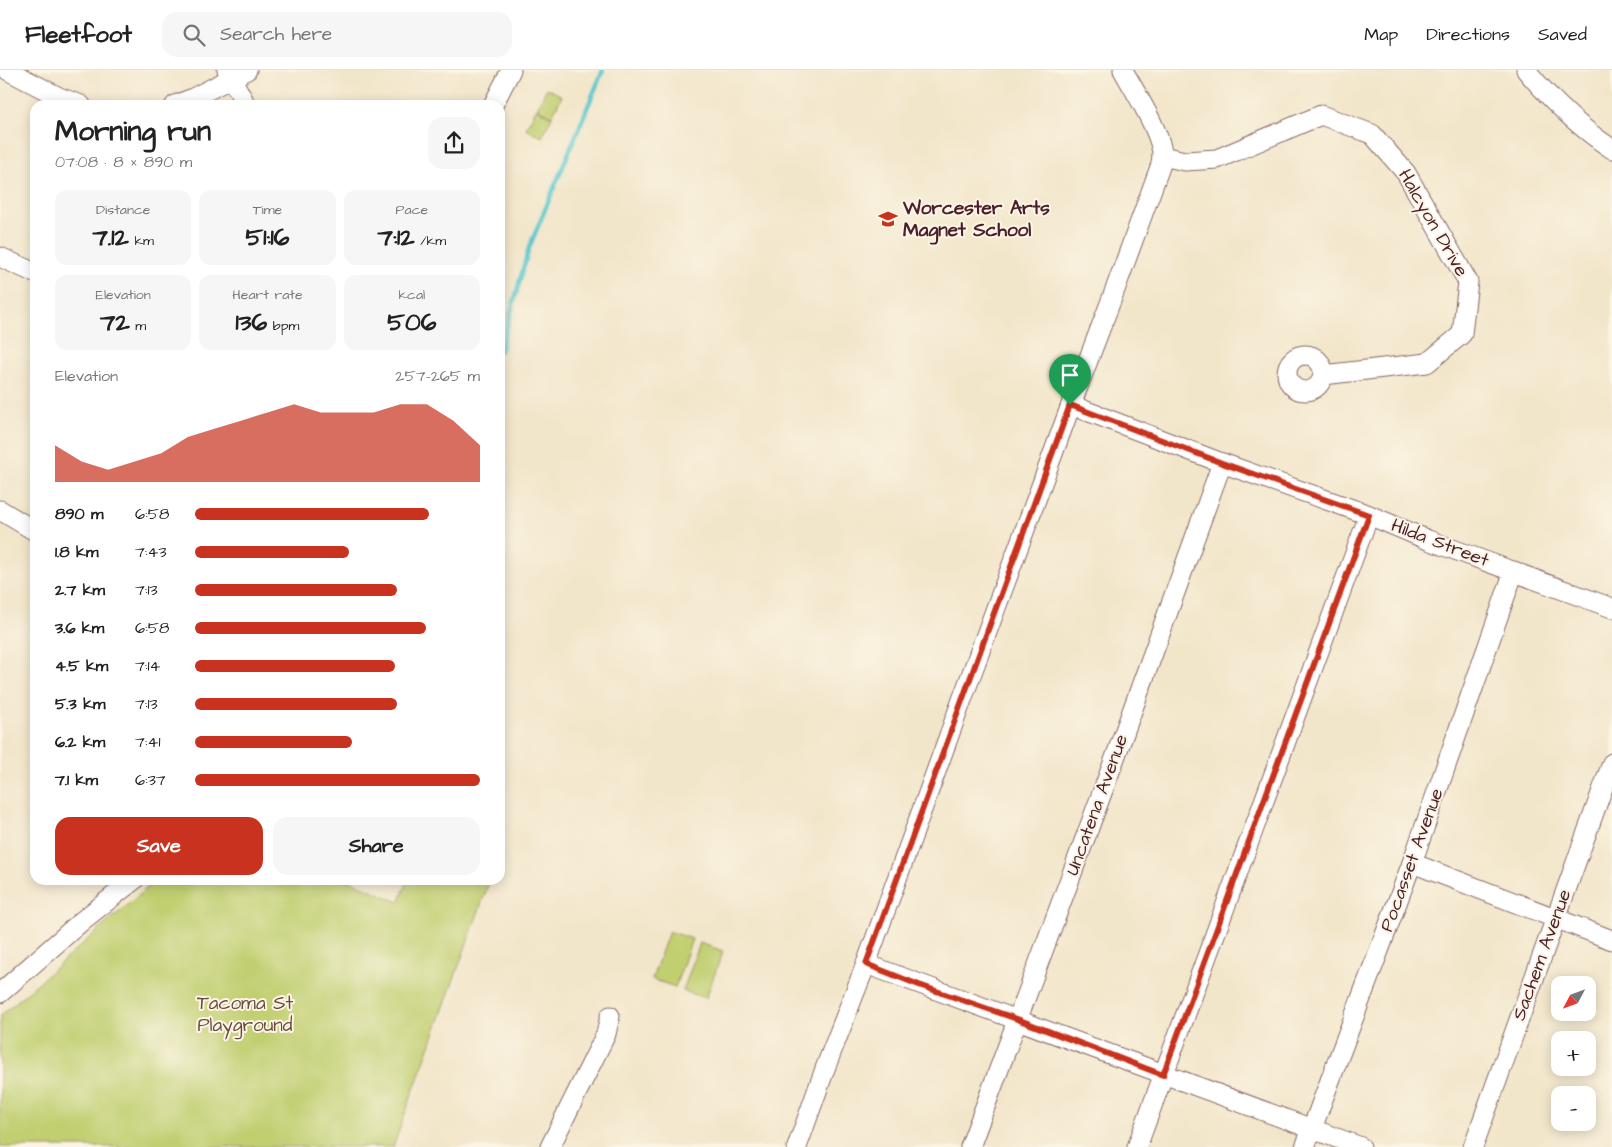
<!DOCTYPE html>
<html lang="en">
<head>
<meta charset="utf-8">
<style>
  body { margin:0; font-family:"Architects Daughter",sans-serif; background:#f6f6f6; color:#222; height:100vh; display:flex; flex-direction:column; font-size:19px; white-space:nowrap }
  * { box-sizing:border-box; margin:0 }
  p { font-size:16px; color:#767676 }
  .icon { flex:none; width:28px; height:28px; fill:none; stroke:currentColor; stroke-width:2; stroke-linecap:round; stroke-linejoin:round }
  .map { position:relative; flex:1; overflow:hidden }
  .panel { position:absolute; left:30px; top:30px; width:475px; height:785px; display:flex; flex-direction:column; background:#fff; border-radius:15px; box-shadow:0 2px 12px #0003 }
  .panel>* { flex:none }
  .needle { width:32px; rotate:229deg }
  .tools { position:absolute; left:1551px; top:906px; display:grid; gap:10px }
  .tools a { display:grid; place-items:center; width:45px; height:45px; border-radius:10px; background:#fff; box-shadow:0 2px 12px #0003; font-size:25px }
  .pin { position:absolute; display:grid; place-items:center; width:42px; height:42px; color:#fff; margin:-51px -21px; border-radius:50% 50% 50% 0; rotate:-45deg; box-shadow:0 0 5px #0007 }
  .pin .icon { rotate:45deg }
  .round { display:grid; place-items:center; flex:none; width:52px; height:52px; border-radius:15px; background:#f6f6f6 }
  .summary { display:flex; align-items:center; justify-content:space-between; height:85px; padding:0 25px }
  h1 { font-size:28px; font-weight:800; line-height:38px }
  .stats { display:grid; grid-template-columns:repeat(3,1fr); gap:8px; height:85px; padding:5px 25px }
  .stats div { display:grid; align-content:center; border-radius:12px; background:#f6f6f6; text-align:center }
  .stats b { font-size:25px; font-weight:800 }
  .stats small { font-size:14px; font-weight:400 }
  .stats p { font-size:14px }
  .chart { height:140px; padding:10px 25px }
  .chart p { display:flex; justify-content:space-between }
  .chart svg { width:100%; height:90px; margin-top:5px; fill:#c8321e; opacity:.7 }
  .primary-button { display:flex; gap:10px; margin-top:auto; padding:10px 25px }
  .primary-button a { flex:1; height:58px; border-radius:15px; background:#c8321e; color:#fff; font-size:20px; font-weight:800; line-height:58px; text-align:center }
  .primary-button a+a { background:#f6f6f6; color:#222 }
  ul { padding:0 25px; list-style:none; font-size:16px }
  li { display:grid; grid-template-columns:80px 60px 1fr; align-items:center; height:38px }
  li i { height:12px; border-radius:6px; background:#c8321e }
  header { display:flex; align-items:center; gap:30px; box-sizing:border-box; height:70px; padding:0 25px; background:#fff; border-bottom:1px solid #e0e0e0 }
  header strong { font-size:24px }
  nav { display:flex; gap:28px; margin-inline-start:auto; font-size:18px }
  .search { width:350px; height:45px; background:#f6f6f6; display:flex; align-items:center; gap:12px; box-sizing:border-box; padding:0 18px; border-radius:15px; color:#767676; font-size:19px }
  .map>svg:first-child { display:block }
</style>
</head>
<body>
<header>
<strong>Fleetfoot</strong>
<div class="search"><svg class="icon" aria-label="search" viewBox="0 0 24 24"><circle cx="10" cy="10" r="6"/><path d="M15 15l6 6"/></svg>Search here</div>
<nav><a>Map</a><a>Directions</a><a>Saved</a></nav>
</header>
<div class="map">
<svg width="1612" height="1077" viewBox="0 0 1612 1077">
  <rect width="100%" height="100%" fill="#fcf5e5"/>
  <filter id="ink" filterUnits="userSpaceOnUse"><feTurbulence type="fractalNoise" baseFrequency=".02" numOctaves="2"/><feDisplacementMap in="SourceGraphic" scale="10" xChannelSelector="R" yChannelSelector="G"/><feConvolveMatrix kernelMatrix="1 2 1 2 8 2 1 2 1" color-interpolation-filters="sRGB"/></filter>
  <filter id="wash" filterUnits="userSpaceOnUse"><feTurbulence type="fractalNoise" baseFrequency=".0096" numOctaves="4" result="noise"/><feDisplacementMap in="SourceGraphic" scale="20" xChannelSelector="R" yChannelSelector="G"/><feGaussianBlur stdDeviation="1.12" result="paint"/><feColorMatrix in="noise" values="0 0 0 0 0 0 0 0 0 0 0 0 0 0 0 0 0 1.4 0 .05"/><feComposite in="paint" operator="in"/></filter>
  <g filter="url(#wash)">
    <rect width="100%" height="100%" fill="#f2e6ca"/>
    <g fill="#c1cf71" stroke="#86774e">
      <polygon points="547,18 562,26 552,46 537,38"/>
      <polygon points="536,39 552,47 542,67 526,59"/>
      <polygon points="156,810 348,810 399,832 408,810 490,810 393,1077 0,1077 0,946"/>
      <polygon points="669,861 692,869 675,917 652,909"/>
      <polygon points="700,873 723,881 706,928 683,921"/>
    </g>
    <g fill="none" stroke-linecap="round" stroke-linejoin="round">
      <polyline stroke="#5ac7ce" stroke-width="4.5" points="500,281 529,178 603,0"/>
    </g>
  </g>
  <g filter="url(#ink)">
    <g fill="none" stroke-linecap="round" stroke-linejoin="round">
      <g stroke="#856563" stroke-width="21">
        <g id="minor">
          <polyline points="7,0 59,27 81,35"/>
          <polyline points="227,0 246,35"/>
          <path d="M1526,0C1550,29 1580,58 1612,79"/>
          <polyline points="175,35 193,28 247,0"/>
          <polyline points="493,35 511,0"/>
          <polyline points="1162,86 1185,91 1217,89 1321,45 1372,64 1406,103 1468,212 1462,264 1427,293 1323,305"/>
          <polyline points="0,187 35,203"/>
          <circle cx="1305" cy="303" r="18"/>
          <polyline points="1071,335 1222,393 1369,445 1428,470 1612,538"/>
          <polyline points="0,440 35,461"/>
          <polyline points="1412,793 1612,870"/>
          <polyline points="866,894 1361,1077"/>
          <polyline points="0,923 83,850 134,810"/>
          <polyline points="550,1077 606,964 610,946"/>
          <path d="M797,1077L826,996L866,894L963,627L1071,335L1112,228L1160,97C1161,93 1162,89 1162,85C1162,64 1134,20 1123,0"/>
          <polyline points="970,1077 1115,688 1222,393"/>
          <polyline points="1137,1077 1369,445"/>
          <polyline points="1305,1077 1412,793 1514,501"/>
          <polyline points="1473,1077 1612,693"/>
        </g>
      </g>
      <use href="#minor" stroke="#fff" stroke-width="19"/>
    </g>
  </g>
  <g fill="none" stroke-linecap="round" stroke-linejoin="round" filter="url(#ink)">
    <g stroke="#fff" stroke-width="10">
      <polygon id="route" points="1070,335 1222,393 1369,445 1163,1005 1017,949 919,915 866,894"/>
    </g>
    <use href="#route" stroke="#c8321e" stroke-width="6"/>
  </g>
  <defs>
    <g id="school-bare" transform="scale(1.5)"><path d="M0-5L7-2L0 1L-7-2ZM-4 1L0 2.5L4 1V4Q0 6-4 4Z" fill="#c8321e" stroke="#fcf5e5" stroke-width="2.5" paint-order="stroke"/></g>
  </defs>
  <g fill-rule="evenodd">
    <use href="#school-bare" x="888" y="149"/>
  </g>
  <g text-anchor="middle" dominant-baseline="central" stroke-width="4" stroke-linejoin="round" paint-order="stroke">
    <g font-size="19" font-weight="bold" fill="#4a1f2b" stroke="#fcf5e5" text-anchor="start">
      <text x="903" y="138">Worcester Arts<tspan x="903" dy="22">Magnet School</tspan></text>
    </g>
    <g font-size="19" fill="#4a1f2b" stroke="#fcf5e5">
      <text transform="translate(1433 153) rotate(60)">Halcyon Drive</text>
      <text transform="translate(1440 473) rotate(21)">Hilda Street</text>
      <text transform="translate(1097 735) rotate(-70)">Uncatena Avenue</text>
      <text transform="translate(1412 790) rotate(-70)">Pocasset Avenue</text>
      <text transform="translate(1542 885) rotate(-70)">Sachem Avenue</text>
    </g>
    <g font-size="19" fill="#684b3c" stroke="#fcf5e5">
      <text x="245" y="933">Tacoma St<tspan x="245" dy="22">Playground</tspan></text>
    </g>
  </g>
</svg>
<div class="tools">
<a><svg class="needle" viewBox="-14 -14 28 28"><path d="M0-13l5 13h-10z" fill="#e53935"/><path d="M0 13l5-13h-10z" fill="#767676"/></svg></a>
<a>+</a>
<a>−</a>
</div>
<div class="pin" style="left:1070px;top:335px;background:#1e9e55"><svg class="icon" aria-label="arrive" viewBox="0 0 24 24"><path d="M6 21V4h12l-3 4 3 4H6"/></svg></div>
<section class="panel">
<div class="summary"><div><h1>Morning run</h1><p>07:08 · 8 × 890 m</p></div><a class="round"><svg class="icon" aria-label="share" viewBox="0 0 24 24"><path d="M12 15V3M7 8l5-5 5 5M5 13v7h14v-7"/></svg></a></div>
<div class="stats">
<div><p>Distance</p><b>7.12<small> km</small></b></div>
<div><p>Time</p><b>51:16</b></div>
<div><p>Pace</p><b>7:12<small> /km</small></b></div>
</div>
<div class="stats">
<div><p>Elevation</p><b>72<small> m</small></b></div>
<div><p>Heart rate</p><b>136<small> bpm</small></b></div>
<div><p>kcal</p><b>506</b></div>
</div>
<div class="chart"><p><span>Elevation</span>257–265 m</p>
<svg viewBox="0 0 160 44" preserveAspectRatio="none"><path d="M0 44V26L10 34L20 38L30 34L40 30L50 22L60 18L70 14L80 10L90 6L100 10L110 10L120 10L130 6L140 6L150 14L160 26V44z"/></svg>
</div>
<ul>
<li><b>890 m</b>6:58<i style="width:82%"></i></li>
<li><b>1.8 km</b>7:43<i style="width:54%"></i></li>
<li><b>2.7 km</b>7:13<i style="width:71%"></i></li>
<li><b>3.6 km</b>6:58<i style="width:81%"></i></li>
<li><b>4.5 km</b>7:14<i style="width:70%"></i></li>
<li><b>5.3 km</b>7:13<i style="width:71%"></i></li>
<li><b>6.2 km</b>7:41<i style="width:55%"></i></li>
<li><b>7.1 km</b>6:37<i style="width:100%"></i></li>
</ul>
<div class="primary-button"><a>Save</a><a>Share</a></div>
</section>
</div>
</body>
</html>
